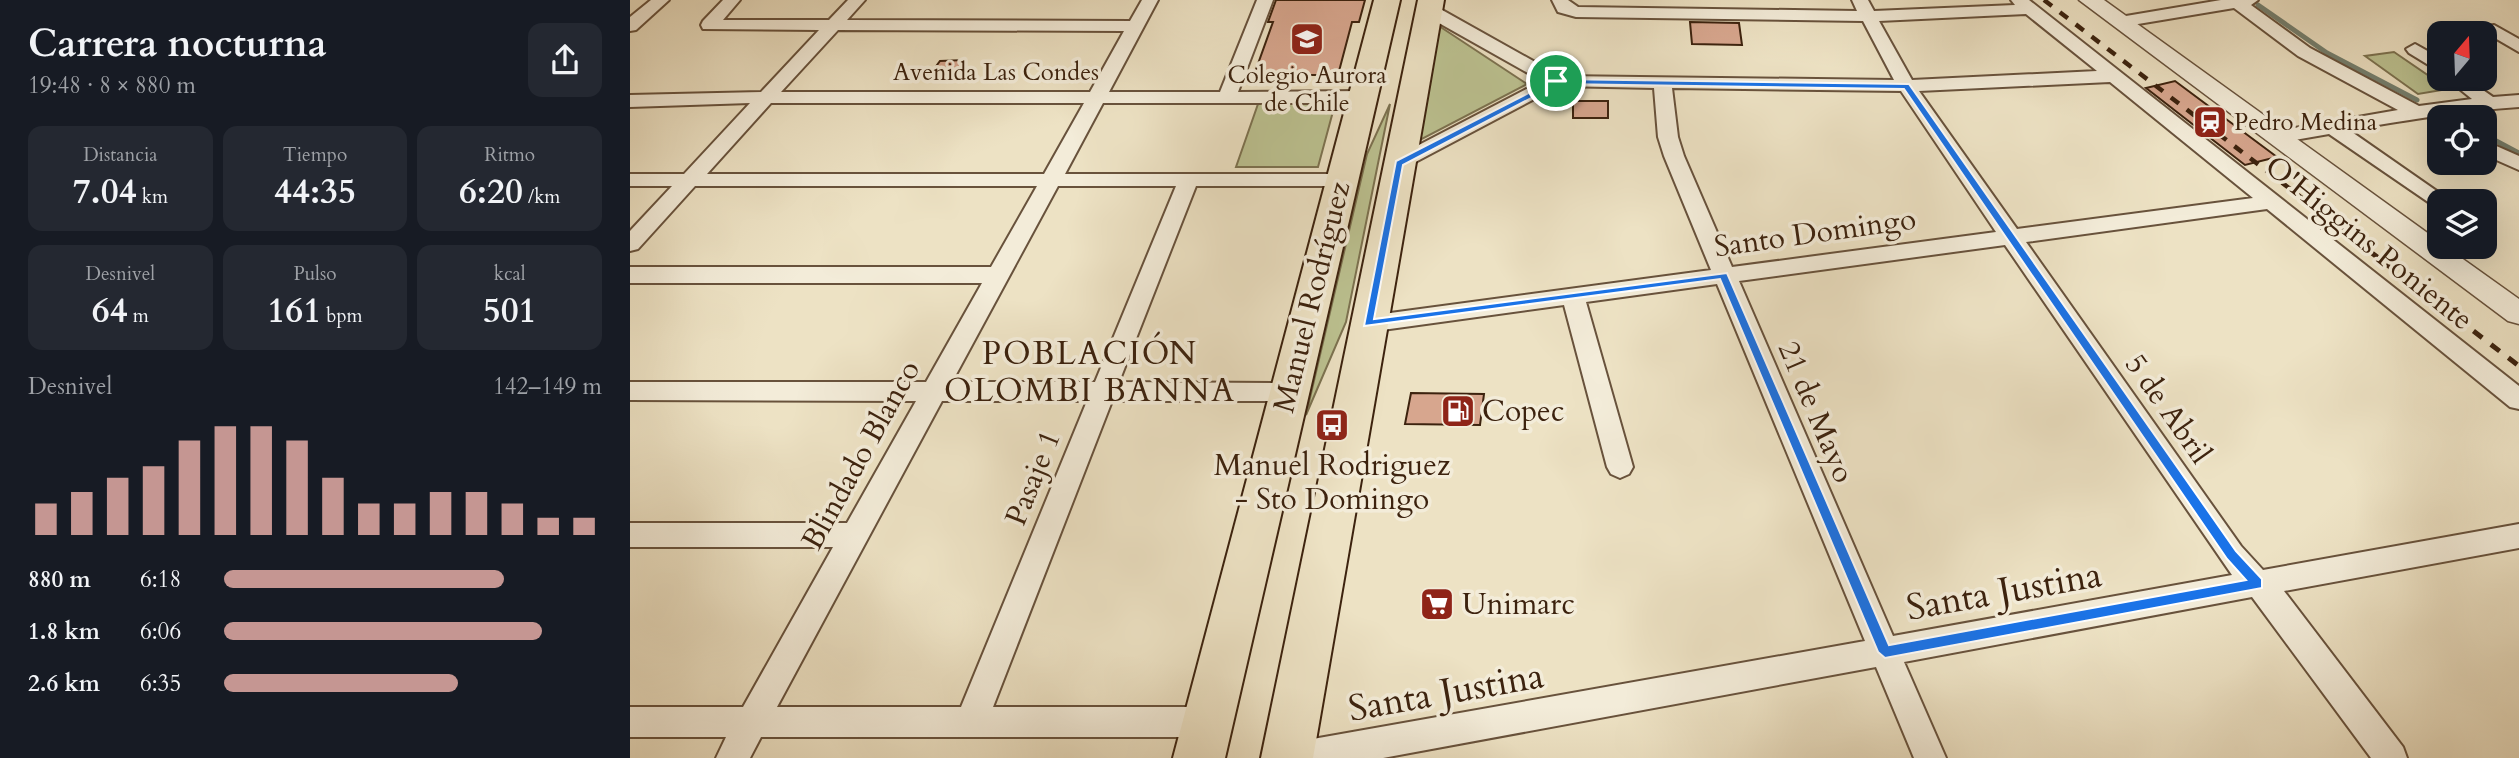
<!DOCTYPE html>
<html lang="es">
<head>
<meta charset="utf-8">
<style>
  body { margin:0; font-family:Cardo,serif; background:#242831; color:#f1f3f6; height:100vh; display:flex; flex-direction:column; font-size:26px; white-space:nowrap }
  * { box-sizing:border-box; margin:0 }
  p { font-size:23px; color:#9ea1a6 }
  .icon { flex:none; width:38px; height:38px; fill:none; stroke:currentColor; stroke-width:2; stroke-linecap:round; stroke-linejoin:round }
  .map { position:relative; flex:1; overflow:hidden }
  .side { display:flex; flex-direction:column; background:#171b24; width:630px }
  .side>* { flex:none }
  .needle { width:46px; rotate:19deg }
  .tools { position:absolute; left:1797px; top:21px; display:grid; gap:14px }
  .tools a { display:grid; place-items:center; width:70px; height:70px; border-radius:14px; background:#171b24; box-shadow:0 7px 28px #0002; font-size:35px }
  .pin { position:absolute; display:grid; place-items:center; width:60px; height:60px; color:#fff; margin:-30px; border:4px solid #fff; border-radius:50%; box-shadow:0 2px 7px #0007 }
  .round { display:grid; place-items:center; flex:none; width:74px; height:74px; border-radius:14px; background:#242831 }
  .headline { display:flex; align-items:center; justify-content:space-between; height:119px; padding:0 28px }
  h1 { font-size:38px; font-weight:700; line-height:52px }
  .figures { display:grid; grid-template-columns:repeat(3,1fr); gap:10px; height:119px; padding:7px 28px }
  .figures div { display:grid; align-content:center; border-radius:14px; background:#242831; text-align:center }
  .figures b { font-size:35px; font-weight:700 }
  .figures small { font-size:19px; font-weight:400 }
  .figures p { font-size:19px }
  .chart { height:196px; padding:14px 28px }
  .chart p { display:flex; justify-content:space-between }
  .chart svg { width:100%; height:126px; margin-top:7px; stroke:#c59692; stroke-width:6 }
  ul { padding:0 28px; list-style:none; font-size:23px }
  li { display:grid; grid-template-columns:112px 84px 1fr; align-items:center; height:52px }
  li i { height:18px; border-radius:9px; background:#c59692 }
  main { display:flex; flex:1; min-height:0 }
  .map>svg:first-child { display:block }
</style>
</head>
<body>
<main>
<section class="side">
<div class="headline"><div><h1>Carrera nocturna</h1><p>19:48 · 8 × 880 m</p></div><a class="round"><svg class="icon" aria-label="share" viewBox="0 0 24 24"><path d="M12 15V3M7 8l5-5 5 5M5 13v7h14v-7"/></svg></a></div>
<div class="figures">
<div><p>Distancia</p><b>7.04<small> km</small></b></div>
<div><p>Tiempo</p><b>44:35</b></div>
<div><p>Ritmo</p><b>6:20<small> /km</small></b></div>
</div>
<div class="figures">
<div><p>Desnivel</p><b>64<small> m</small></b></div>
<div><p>Pulso</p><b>161<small> bpm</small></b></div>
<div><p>kcal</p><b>501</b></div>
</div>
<div class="chart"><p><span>Desnivel</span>142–149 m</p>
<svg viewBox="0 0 160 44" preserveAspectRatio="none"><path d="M5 44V33M15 44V29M25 44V24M35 44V20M45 44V11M55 44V6M65 44V6M75 44V11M85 44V24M95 44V33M105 44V33M115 44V29M125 44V29M135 44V33M145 44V38M155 44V38"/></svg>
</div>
<ul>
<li><b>880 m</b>6:18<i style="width:74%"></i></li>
<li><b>1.8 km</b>6:06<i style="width:84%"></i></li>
<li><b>2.6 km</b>6:35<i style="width:62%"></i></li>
</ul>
</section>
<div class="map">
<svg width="1889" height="758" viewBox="0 0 1889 758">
  <rect width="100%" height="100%" fill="#ede2c4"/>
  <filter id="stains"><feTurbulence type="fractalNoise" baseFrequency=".00286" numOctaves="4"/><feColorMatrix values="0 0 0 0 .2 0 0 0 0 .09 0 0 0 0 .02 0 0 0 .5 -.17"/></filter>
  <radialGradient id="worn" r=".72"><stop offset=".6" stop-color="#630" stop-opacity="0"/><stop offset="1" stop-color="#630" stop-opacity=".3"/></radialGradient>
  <g fill="#bcc291" stroke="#7c7250" stroke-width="2">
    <polygon points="806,24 897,84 788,141"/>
    <polygon points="1764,52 1818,89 1788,94 1735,56"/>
    <polygon points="628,104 705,104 688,167 606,167"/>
    <polygon points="760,104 716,322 676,415 737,154"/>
  </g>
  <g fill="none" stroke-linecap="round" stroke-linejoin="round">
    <g stroke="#748070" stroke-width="5">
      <polyline points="1628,5 1697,53 1787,100"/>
      <polyline points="1817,115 1821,117"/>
      <polyline points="1855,135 1889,153"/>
    </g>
  </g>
  <g fill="#d7a68e" stroke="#3c220e" stroke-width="2">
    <polygon points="646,0 735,0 729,22 722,22 708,75 624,75 643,22 638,22"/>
    <polygon points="1060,22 1109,23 1112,45 1062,44"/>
    <polygon points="334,60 321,79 296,80 310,61"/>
    <polygon points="1545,81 1647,157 1615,165 1516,88"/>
    <rect x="943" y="101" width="35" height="17"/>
    <polygon points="781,393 854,394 850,425 775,424"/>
  </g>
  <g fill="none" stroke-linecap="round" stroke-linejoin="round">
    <g stroke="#68523c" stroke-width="4">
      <g id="minor">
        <polygon points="21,0 39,0 6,30 0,31 0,17"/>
        <path d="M93,0H110L93,20H199L218,0H235L217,20L500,21L512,0H528L479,92H590L627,0H643L608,92L733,91L742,97L733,103H473L435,174H712L722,180L712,186H566L489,382L659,383L668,385L671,392L668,399L659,401H482L363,707H578L589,711L594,722L589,733L578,737H131L120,758H86L96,737H0V707H113L203,547H0V523H217L286,401L0,400V382H296L352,283H0V267H361L407,186H65L8,249L0,251V231L42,186H0V174H54L120,103L0,107V95L131,92L189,30L73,29L71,25L73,21ZM208,30L494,31L460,92H151ZM141,103H454L414,174H77ZM428,186H546L465,382H322ZM312,401H457L331,707H147Z"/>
        <path d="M922,0H938L948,7L1227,11L1222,0H1238L1244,11L1385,5L1381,0H1399L1889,386V409L1880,407L1637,209L1396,242L1611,546L1633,570L1889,524V548L1654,591L1773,747L1777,758H1741L1622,597L1274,662L1316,758H1284L1246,667L753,758H650L654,747L666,742L1235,641L1087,284L956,302L1003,467L999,474L990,478L981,474L977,467L934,305L738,332L730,330L726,324L730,318L738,316L1081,270L1034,156L1028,137L1024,88L929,86L776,167H762L759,163L762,159L912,81L793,14V6H805L930,76L1264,80L1233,21L946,17L928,12ZM1396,14L1467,71L1282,80L1249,21ZM1480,82L1623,198L1387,229L1289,91ZM1042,88L1271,91L1366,232L1102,267L1054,156L1048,137ZM1375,245L1602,575L1263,636L1109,281Z"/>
        <path d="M1591,0H1628L1621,5L1680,48L1789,106L1842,99L1817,79H1837L1863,97L1889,95V107C1830,111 1777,120 1719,130L1821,201H1810V207L1804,206L1699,134L1648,143L1641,141L1638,137L1641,133L1648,131L1768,110L1668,56L1604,8L1490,27L1482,22L1490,17Z"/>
        <polygon points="1864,25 1889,39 1889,52 1858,34 1855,30 1858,26"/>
        <polygon points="1785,44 1810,58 1810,72 1779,53 1776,49"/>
        <polygon points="1855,141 1889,156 1889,170 1855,155"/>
      </g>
    </g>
    <g stroke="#68523c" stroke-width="3">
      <polygon id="tertiary" points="1449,0 1474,0 1810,242 1810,247 1816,247 1889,299 1889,324 1878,321"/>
    </g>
    <g stroke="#3c220e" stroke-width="4">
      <g id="primary">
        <polygon points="744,0 770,0 595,758 543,758"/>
        <polygon points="788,0 814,0 683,758 631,758"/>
      </g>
    </g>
    <use href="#minor" fill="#f3ecd9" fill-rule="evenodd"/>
    <use href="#tertiary" fill="#f3ecd9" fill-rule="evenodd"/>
    <use href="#primary" fill="#ede2c4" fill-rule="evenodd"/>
    <polyline stroke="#3c220e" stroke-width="4.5" stroke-dasharray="10 10" stroke-linecap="butt" points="1414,0 1672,198"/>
    <polyline stroke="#3c220e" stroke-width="5" stroke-dasharray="11 11" stroke-linecap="butt" points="1669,197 1889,366"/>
  </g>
  <path fill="#1a73e8" stroke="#fff" stroke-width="2" fill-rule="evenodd" d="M926,79L1279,84L1606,551L1632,579V588L1255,658L1248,652L1090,279L734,326L766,161ZM928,84L1274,89L1597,559L1616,580L1259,645L1097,273L744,319L773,165Z"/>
  <defs>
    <g id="school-square" transform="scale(1.75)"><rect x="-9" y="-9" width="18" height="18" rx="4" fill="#8f2418" stroke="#f3ecd9"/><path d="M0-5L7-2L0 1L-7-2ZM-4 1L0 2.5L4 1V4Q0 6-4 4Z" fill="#fff"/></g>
    <g id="station-square" transform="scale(1.75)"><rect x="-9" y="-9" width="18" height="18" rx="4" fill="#8f2418" stroke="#f3ecd9"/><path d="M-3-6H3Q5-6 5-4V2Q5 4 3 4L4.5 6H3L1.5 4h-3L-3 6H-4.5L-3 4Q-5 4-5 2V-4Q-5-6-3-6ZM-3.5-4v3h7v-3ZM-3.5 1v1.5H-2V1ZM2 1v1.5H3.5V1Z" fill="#fff"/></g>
    <g id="fuel-square" transform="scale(1.75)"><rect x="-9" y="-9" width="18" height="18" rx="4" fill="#8f2418" stroke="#f3ecd9"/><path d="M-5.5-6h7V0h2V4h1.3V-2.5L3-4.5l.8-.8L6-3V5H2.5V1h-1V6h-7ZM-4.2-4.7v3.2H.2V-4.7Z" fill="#fff"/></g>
    <g id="bus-square" transform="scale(1.75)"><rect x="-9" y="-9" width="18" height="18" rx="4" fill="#8f2418" stroke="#f3ecd9"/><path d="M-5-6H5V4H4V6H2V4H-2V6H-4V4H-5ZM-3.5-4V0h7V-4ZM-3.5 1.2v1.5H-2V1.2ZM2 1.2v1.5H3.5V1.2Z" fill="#fff"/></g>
    <g id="supermarket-square" transform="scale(1.75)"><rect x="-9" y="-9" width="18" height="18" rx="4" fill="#8f2418" stroke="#f3ecd9"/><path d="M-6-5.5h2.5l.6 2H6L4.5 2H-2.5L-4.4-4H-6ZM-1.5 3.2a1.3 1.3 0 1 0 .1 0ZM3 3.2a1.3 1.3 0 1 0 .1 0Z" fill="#fff"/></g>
  </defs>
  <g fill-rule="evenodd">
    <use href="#school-square" x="677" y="39"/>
    <use href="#station-square" x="1580" y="122"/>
    <use href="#fuel-square" x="828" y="411"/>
    <use href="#bus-square" x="702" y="425"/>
    <use href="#supermarket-square" x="807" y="604"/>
  </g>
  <g text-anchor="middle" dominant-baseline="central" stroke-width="7" stroke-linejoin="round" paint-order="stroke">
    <g font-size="24" fill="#3c220e" stroke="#f3ecd9">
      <text x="366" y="72">Avenida Las Condes</text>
    </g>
    <g font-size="24" fill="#3c220e" stroke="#f3ecd9">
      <text x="677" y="75">Colegio Aurora<tspan x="677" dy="28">de Chile</tspan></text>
      <text x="1604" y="122" text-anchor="start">Pedro Medina</text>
    </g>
    <g font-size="30" fill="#3c220e" stroke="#f3ecd9">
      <text transform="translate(1185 233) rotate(-8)">Santo Domingo</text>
      <text transform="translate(1739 243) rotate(39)">O'Higgins Poniente</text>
      <text transform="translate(682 297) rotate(-76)">Manuel Rodríguez</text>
      <text transform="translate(1538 409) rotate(55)">5 de Abril</text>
      <text transform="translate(1186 412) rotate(67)">21 de Mayo</text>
      <text transform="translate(231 455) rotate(-61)">Blindado Blanco</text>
      <text transform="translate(403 478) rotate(-68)">Pasaje 1</text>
    </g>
    <g font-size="30" fill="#3c220e" stroke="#f3ecd9" text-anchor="start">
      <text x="852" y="411">Copec</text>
      <text x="702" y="465" text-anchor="middle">Manuel Rodriguez<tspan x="702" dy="34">- Sto Domingo</tspan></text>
      <text x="832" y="604">Unimarc</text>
    </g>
    <g font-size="32" letter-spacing="2" fill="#3c220e" stroke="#f3ecd9">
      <text x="460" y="354">POBLACIÓN<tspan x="460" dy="37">OLOMBI BANNA</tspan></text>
    </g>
    <g font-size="37" fill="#3c220e" stroke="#f3ecd9">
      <text transform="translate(1374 591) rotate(-10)">Santa Justina</text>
      <text transform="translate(816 692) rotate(-10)">Santa Justina</text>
    </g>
  </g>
  <rect width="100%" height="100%" filter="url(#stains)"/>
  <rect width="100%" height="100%" fill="url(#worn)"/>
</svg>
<div class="tools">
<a><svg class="needle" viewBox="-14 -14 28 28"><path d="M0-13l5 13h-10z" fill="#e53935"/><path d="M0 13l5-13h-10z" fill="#9ea1a6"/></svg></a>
<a><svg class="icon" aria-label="locate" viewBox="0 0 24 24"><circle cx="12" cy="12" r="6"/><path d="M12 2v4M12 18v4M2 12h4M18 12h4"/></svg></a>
<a><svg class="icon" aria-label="layers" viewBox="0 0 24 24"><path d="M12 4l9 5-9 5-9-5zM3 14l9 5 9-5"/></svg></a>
</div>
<div class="pin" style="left:926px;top:81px;background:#1e9e55"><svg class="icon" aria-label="arrive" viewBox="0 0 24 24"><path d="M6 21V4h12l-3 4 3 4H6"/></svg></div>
</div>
</main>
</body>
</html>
